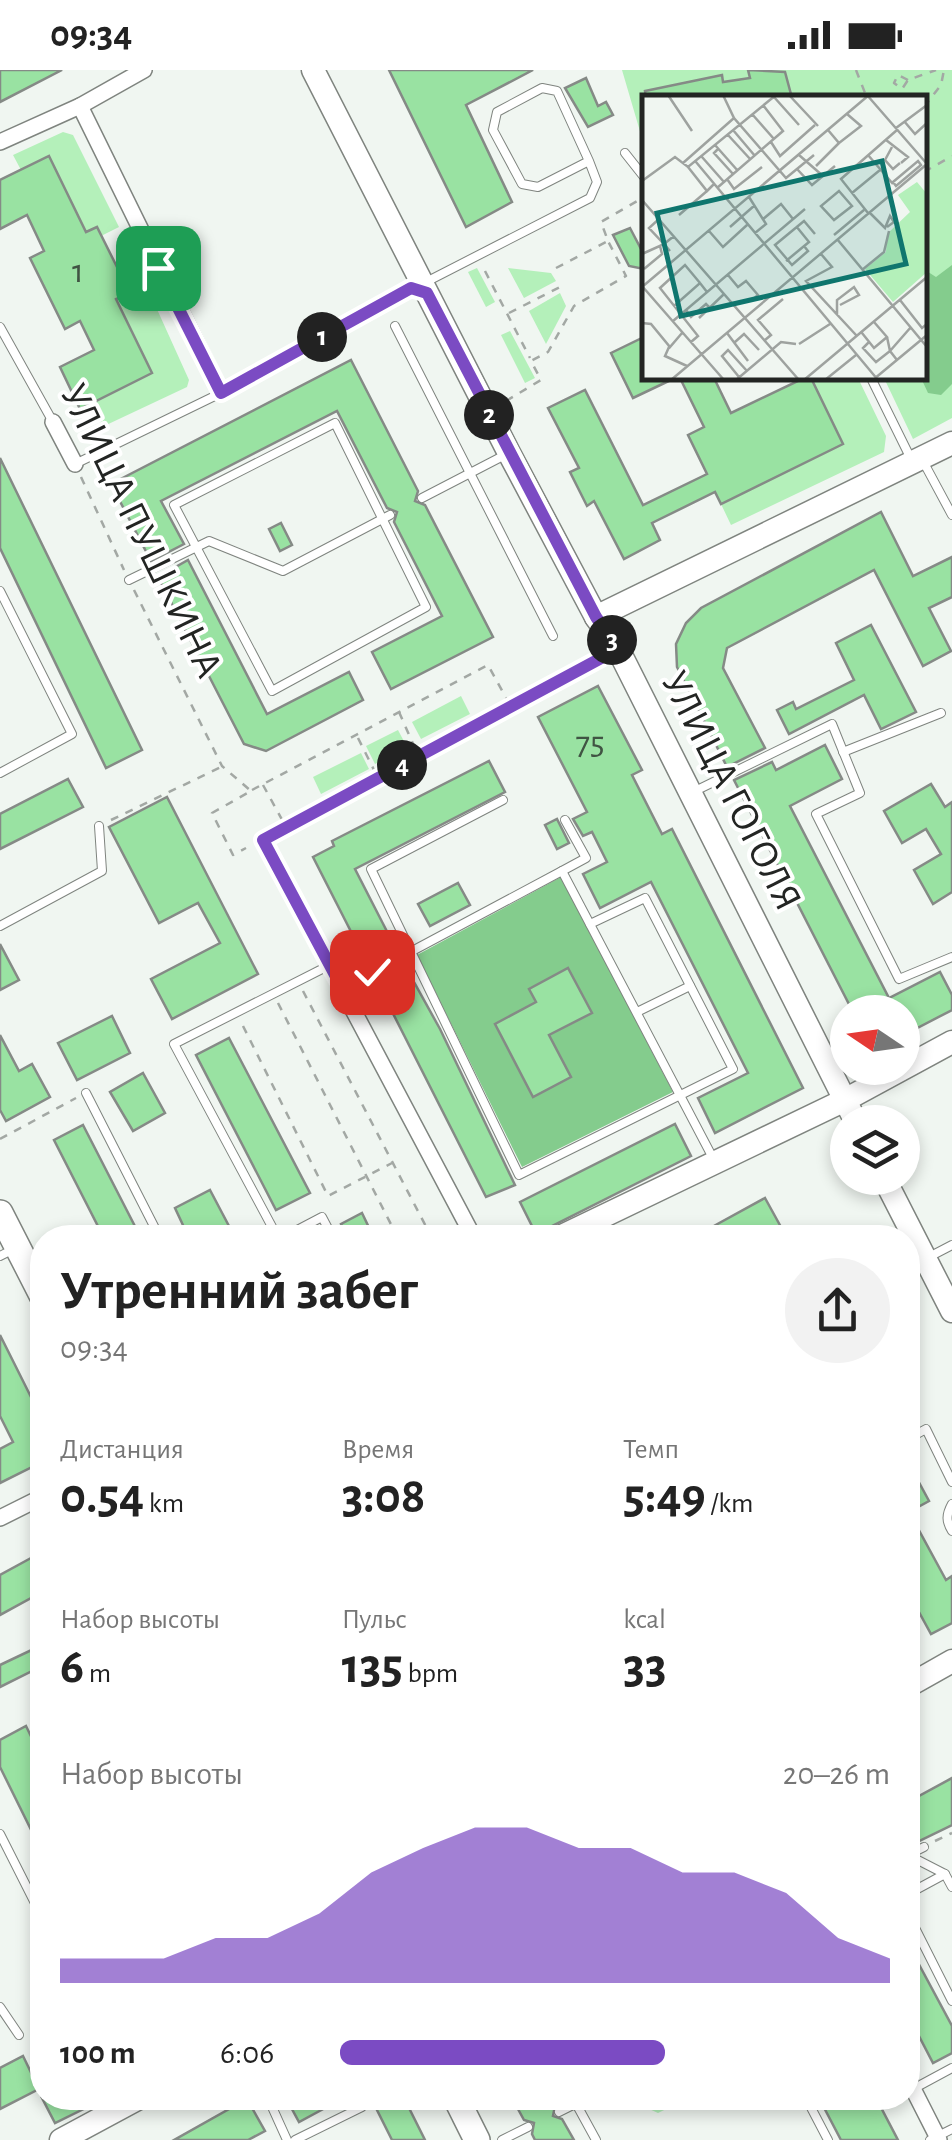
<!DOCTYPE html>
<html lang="ru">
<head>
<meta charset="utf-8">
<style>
  body { margin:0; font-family:"Alegreya Sans",sans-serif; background:#f2f2f2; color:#222; height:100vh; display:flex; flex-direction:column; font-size:38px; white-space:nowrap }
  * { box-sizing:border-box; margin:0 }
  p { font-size:32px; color:#767676 }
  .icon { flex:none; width:55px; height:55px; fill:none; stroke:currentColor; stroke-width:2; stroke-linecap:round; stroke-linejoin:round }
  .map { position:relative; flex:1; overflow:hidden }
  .panel { position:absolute; left:30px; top:1155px; width:890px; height:885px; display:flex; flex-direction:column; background:#fff; border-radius:40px; box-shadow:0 5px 15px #0003 }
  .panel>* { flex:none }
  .needle { width:65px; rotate:283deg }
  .buttons { position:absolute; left:830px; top:925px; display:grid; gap:20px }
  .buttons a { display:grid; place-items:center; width:90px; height:90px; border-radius:50%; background:#fff; box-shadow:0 5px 15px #0003; font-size:50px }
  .pin { position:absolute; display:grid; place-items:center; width:85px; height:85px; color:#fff; margin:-42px; border-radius:20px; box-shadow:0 5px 15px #0006 }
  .km { position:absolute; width:50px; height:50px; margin:-25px; border-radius:50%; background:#222; color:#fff; font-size:28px; line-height:50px; text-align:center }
  .round { display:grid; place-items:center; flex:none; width:105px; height:105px; border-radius:52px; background:#f2f2f2 }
  .head { display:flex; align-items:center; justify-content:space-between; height:170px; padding:0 30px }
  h1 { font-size:55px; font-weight:700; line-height:75px }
  .metrics { display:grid; grid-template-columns:repeat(3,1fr); gap:15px; height:170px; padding:10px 30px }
  .metrics div { display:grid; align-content:center }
  .metrics b { font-size:50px; font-weight:700 }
  .metrics small { font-size:28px; font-weight:400 }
  .metrics p { font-size:28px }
  .chart { height:280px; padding:20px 30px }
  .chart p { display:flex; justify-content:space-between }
  .chart svg { width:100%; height:180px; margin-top:10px; fill:#7b4bc3; opacity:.7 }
  ul { padding:0 30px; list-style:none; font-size:32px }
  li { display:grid; grid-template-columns:160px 120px 1fr; align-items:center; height:75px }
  li i { height:25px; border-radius:12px; background:#7b4bc3 }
  .status { display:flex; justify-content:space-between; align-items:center; height:70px; padding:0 50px; background:#fff; direction:ltr }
  .status svg { height:28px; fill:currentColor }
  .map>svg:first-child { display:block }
</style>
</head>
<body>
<div class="status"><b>09:34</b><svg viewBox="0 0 49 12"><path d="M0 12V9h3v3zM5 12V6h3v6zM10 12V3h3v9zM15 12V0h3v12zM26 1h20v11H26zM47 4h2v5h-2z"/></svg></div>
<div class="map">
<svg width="952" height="2070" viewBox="0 0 952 2070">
  <rect width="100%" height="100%" fill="#f0f6f1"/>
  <g fill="#b4f0ba">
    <polygon points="622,0 952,0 952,348 913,369 884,308 924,308 924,28 644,28 644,75"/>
    <polygon points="63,62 73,65 119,157 101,166 86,162 49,87 21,100 13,85"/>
    <polygon points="477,198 495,232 486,237 468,202"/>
    <polygon points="508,198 551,203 556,211 524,228"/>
    <polygon points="142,206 189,310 187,317 102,357 92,333 152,303 116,229 129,223 125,213"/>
    <polygon points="560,223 566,236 546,274 529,241"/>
    <polygon points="510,261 535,308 525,313 501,265"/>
    <polygon points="811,308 858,308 886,366 884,382 731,455 721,434 843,374"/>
    <polygon points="461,626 470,644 421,669 412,652"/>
    <polygon points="398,660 407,677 375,694 366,676"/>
    <polygon points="361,683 369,699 321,724 313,707"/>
    <polygon points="641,2028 689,2028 658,2043 647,2038"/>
  </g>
  <g fill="#84cc8d">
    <polygon points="952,195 952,314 941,325 928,323 921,308 924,308 925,200 936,207"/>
    <polygon points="561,807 673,1022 522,1097 417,885"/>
  </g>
  <g fill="#99e2a2" stroke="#858a86" stroke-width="2.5">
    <polygon points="0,0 62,0 0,32"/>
    <polygon points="389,0 533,0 466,35 512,132 466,157"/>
    <polygon points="748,0 785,2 792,28 646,28 645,21 722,5 723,12 750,8"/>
    <polygon points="586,8 598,36 606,32 613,45 588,57 565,18"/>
    <polygon points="49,86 86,162 97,157 125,213 129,223 116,229 152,303 80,339 60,297 94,280 80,251 65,259 30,188 44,181 27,145 0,159 0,110"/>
    <polygon points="630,158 641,179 644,178 644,199 629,196 613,165"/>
    <polygon points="644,267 644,308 675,308 633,328 611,283"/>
    <polygon points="351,290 418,421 415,431 425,435 493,567 391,619 372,582 442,546 394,452 397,442 387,438 337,341 161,431 184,474 151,491 111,414"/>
    <polygon points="680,308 714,308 731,343 804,308 811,308 843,374 721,434 715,422 652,453 660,470 624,489 594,431 587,436 570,402 579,398 548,338 585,320 643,435 707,404 688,365 704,357"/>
    <polygon points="0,388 142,680 106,698 0,478"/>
    <polygon points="881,442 913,506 952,487 952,527 929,538 951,581 923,596 874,500 727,578 723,598 765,678 727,697 677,597 676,574 686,553 701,538"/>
    <polygon points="281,453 292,475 280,481 269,459"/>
    <polygon points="188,490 267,644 349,602 363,630 266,681 244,674 158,507"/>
    <polygon points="871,555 916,642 881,659 864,625 789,664 777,640 793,632 796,639 854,610 836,573"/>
    <polygon points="598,616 642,700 632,705 662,764 672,759 803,1018 715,1063 698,1028 748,1003 651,812 600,838 583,804 607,792 592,762 583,766 573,749 587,742 538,647"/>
    <polygon points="825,675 842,709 790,736 889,928 940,902 952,925 952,940 902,966 902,942 853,942 734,710 772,692 776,700"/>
    <polygon points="489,691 505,722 355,799 397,881 394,890 404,894 440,959 515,1115 486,1127 375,908 378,899 368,895 313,787 334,776 332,771"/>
    <polygon points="68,709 83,737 0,779 0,744"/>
    <polygon points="931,714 945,737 952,732 952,822 933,834 914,800 941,784 926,759 902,773 884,741"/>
    <polygon points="167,727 258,904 172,949 151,909 220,873 198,833 159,853 109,757"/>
    <polygon points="557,749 569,773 557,779 545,755"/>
    <polygon points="458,813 470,835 430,856 418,834"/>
    <polygon points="0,874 19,910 0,920"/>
    <polygon points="568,898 592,943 549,965 571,1007 533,1027 495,954 536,932 529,919"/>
    <polygon points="112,946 130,983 77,1010 58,973"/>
    <polygon points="0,965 19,1001 32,994 50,1027 6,1051 0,1040"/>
    <polygon points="229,968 310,1123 276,1140 196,985"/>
    <polygon points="143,1003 165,1043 133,1061 110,1022"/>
    <polygon points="675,1054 691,1086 536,1164 520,1132"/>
    <polygon points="83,1055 141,1168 104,1168 54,1070"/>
    <polygon points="210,1120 230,1158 212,1168 189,1168 175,1138"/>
    <polygon points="765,1128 787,1168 693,1168 712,1157"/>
    <polygon points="362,1143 374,1168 348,1168 341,1154"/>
    <polygon points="0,1265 42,1349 42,1392 0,1413 0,1379 13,1372 0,1346"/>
    <polygon points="908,1392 929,1431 909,1442 946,1510 952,1506 952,1553 931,1564 908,1522"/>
    <polygon points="42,1482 42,1522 0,1545 0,1505"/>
    <polygon points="42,1575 42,1596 0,1617 0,1595"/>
    <polygon points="26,1656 42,1689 42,1782 0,1697 0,1670"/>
    <polygon points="952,1708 952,1755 915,1773 908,1758 908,1732"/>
    <polygon points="908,1874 952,1956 952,1983 933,1993 908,1945"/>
    <polygon points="23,1986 39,2019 0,2039 0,1998"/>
    <polygon points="42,2028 106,2028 55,2053"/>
    <polygon points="286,2028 320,2028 325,2038 299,2052"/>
    <polygon points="387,2028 404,2028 425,2070 392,2070 374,2034"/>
    <polygon points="512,2028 551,2028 555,2036 553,2046 562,2049 574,2070 535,2070 532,2064 534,2053 524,2050"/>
    <polygon points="819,2028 876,2028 898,2070 841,2070"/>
    <polygon points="247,2029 265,2061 248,2070 174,2070"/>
  </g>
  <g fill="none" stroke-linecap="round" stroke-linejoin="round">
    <g stroke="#7f847f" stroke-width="10">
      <g id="lane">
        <polyline points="625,83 644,107"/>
        <polyline points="426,212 590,128 597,112 589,91 538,117 522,114 493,60 497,42 542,18 557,21 589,91"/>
        <polyline points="395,256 553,566"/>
        <polyline points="0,257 53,352"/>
        <polyline points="871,308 911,389"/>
        <polygon points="335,353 426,537 272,621 174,435"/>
        <polyline points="924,393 952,445"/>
        <polyline points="75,394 221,323 411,218 422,221"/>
        <polyline points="422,428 505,385"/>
        <polyline points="129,510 209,471 283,501 390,445"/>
        <polyline points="0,521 72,664 0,703"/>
        <polyline points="843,682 941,643"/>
        <polyline points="693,722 832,654 860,723 816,744 899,909 952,887"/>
        <polyline points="503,730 371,799 519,1105 733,999 645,828 590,854"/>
        <polyline points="562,801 586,788 565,750"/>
        <polyline points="0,856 102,801 99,756"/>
        <polyline points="401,887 562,801 714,1090"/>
        <polyline points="343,918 371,902"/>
        <polyline points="637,942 690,916"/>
        <polyline points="86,1023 160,1168"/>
        <polyline points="278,1168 174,974 330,895"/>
        <polyline points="282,1168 322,1147 333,1168"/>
        <polyline points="0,1186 14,1179"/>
        <polyline points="929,1187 952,1175"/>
        <polyline points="908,1369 926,1359 952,1412"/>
        <path d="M952,1434C946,1445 946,1451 952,1461"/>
        <polyline points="0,1764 42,1847"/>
        <polyline points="908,1785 945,1804 952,1817"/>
        <polyline points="908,1785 924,1777"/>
        <polyline points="908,1824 945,1804"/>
        <polyline points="908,1844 952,1931"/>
        <polyline points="0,1937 19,1965"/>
        <polyline points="913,2019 952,1998"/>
        <polyline points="268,2028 287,2070"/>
        <polyline points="573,2028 596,2070"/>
        <polyline points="806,2028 828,2070"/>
        <polyline points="559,2042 577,2033"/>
        <polyline points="295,2070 362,2037"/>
        <polyline points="502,2070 528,2057"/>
        <polyline points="930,2070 952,2059"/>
      </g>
    </g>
    <g stroke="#7f847f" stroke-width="18">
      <g id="street">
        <polyline points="80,36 221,323"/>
        <polyline points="0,72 80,36 144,0"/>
        <polyline points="53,352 75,394"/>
        <polyline points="263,770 474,1168"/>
        <polyline points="0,1448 42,1427"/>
        <polyline points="908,2009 939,2070"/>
      </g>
    </g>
    <g stroke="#7f847f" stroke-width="25">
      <g id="secondary">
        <polyline points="313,0 509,383 596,547 618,579 856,1052"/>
        <polyline points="596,547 952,373"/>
        <polyline points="884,1108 952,1241"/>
        <polyline points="558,1168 845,1030 952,972"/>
        <polyline points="908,1616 952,1591"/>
        <polyline points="61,2070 139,2028"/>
      </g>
    </g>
    <g stroke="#7f847f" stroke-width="28">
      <g id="primary">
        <polyline points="0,1143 42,1225"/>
        <polyline points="456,2028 477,2070"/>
      </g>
    </g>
    <g stroke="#a3a8a4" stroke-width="2.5" stroke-dasharray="8 8" stroke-linecap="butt">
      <polyline points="856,0 867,28"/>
      <polyline points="908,10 898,5 894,13 902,19 908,10 936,0"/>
      <polyline points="924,37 941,15 944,0"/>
      <polyline points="924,50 928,37"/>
      <polyline points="924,102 952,86"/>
      <polyline points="556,198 608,171 601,152 644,127"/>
      <polyline points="485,201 530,288"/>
      <polyline points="509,243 564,215"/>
      <polyline points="506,331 541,310 531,291 548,282 574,236 626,206 608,171"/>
      <polyline points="81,407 124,500"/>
      <polyline points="134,520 222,696 251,721 212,743 233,785 246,778"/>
      <polyline points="399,642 418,685"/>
      <polyline points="358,668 377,706"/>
      <polyline points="263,715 285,755"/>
      <polyline points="252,720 488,595 510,635"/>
      <polyline points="111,750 221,697"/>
      <polyline points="275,763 599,589"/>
      <polyline points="303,921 432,1168"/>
      <polyline points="278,933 398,1168"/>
      <polyline points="243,956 328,1126 392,1093"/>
      <polyline points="0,1069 76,1028"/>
      <polyline points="935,1771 952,1763"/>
    </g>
    <use href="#lane" stroke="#fff" stroke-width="8"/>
    <use href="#street" stroke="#fff" stroke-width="15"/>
    <use href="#secondary" stroke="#fff" stroke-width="22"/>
    <use href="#primary" stroke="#fff" stroke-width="25"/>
  </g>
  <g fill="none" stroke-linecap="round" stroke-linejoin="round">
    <g stroke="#fff" stroke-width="20">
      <polyline id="route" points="158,198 221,323 411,218 427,223 596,547 618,579 263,770 342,918 372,902"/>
    </g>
    <use href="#route" stroke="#7b4bc3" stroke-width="12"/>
  </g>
  <g text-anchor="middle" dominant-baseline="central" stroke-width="8" stroke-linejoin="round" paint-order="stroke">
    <g font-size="35" fill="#405443">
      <text x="78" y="201">1</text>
      <text x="590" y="673">75</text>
    </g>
    <g font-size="40" fill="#232523" stroke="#fff">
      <text transform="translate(141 461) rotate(64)">УЛИЦА ПУШКИНА</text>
      <text transform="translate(731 721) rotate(63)">УЛИЦА ГОГОЛЯ</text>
    </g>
  </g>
  <g transform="translate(642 25)">
    <rect width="285" height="285" fill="#f0f6f1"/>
    <path d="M275,87L285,99V177L251,207L223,174L244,157L245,139L268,117L256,100Z" fill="#b4f0ba"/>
    <path fill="none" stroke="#9ea29f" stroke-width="2.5" d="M26,0L50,36M81,0L92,23L144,83L172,60M147,0L176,31M225,0L285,69M132,2L157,30M110,19L132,44M262,26L273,39L285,28M254,33L285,10M91,35L113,61M186,35L197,48L219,31L205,19M86,40L109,65M244,45L266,62L259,68M129,47L138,61L173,30M73,50L96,76M250,52L243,65L251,74L258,68M76,54L72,58L91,79M157,60L181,81M226,60L251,89M60,62L82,87M276,66L279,70L254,91L251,87ZM54,67L236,285M41,68L92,23M174,71L197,48M46,72L65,96L72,89M155,74L170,90L193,71M85,84L92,94L120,72M0,86L33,62L46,72L134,0M75,93L141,36L121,10M197,96L210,111L192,125L179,111ZM210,98L238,75M107,102L124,129L113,138M0,105L157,285M226,118L199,84L255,35M228,118L243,133L248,121L252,127L245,132M37,120L65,96M17,124L7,133L22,149L32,141M120,125L139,109L151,124M88,132L113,110M67,136L81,152L105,130M192,140L222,115M195,144L285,252M162,151L166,156L150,170L133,150L162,126L173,139M0,159L22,149L28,156M179,159L190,172L164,186L214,240M144,166L167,147L154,131M2,174L20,159L18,151M220,175L242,157L247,136M86,180L96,192L104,186L116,200L109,206M0,191L82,285M0,192L227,0M258,205L280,233L285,229M32,211L58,188L65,197M44,215L49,222L64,209L68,213M195,220V205L212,192L217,200L198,210M57,223L82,199M31,226L163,114M0,228L9,229L28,252L40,238M85,238L106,266M220,238L232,253L245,242L232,227M123,245L129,240L116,225L141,204M49,247L56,241L18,193L43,170L58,188M93,247L102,239L117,255M227,247L221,253L234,267L248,256L245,242M157,249L188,229M27,252L23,261L45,271M255,265L248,256L269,232M97,282L80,261L86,255L105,276M232,284L285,240M29,285L285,69M94,285L139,247L154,249M162,285L285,182M183,285L214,260"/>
    <path fill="#0f766e" fill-opacity="0.15" stroke="#0f766e" stroke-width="5" d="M240,66L264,169L39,221L15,118Z"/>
    <rect width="285" height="285" fill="none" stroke="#232523" stroke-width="5"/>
  </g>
</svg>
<div class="buttons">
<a><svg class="needle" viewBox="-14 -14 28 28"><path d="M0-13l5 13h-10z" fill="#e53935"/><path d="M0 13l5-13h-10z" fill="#767676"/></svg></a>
<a><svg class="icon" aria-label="layers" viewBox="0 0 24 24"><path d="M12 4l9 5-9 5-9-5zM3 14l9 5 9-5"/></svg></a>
</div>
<div class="pin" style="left:158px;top:198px;background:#1e9e55"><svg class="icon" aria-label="arrive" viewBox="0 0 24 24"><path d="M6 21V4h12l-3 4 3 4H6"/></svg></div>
<div class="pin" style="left:372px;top:902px;background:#d93025"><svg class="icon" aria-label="check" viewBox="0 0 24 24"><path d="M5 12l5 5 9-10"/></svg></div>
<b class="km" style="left:322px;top:267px">1</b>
<b class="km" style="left:489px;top:345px">2</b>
<b class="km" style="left:612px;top:570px">3</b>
<b class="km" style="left:402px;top:695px">4</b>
<section class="panel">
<div class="head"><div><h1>Утренний забег</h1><p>09:34</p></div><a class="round"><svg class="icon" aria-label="share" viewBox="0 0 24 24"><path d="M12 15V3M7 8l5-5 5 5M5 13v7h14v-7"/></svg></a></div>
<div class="metrics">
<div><p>Дистанция</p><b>0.54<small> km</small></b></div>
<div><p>Время</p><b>3:08</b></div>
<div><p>Темп</p><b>5:49<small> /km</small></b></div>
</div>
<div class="metrics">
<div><p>Набор высоты</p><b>6<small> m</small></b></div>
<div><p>Пульс</p><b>135<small> bpm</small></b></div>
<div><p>kcal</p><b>33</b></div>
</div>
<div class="chart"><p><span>Набор высоты</span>20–26 m</p>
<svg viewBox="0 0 160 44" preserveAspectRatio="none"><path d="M0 44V38L10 38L20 38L30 33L40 33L50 27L60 17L70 11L80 6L90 6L100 11L110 11L120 17L130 17L140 22L150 33L160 38V44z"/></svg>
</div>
<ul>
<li><b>100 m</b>6:06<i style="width:59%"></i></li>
</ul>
</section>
</div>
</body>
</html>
